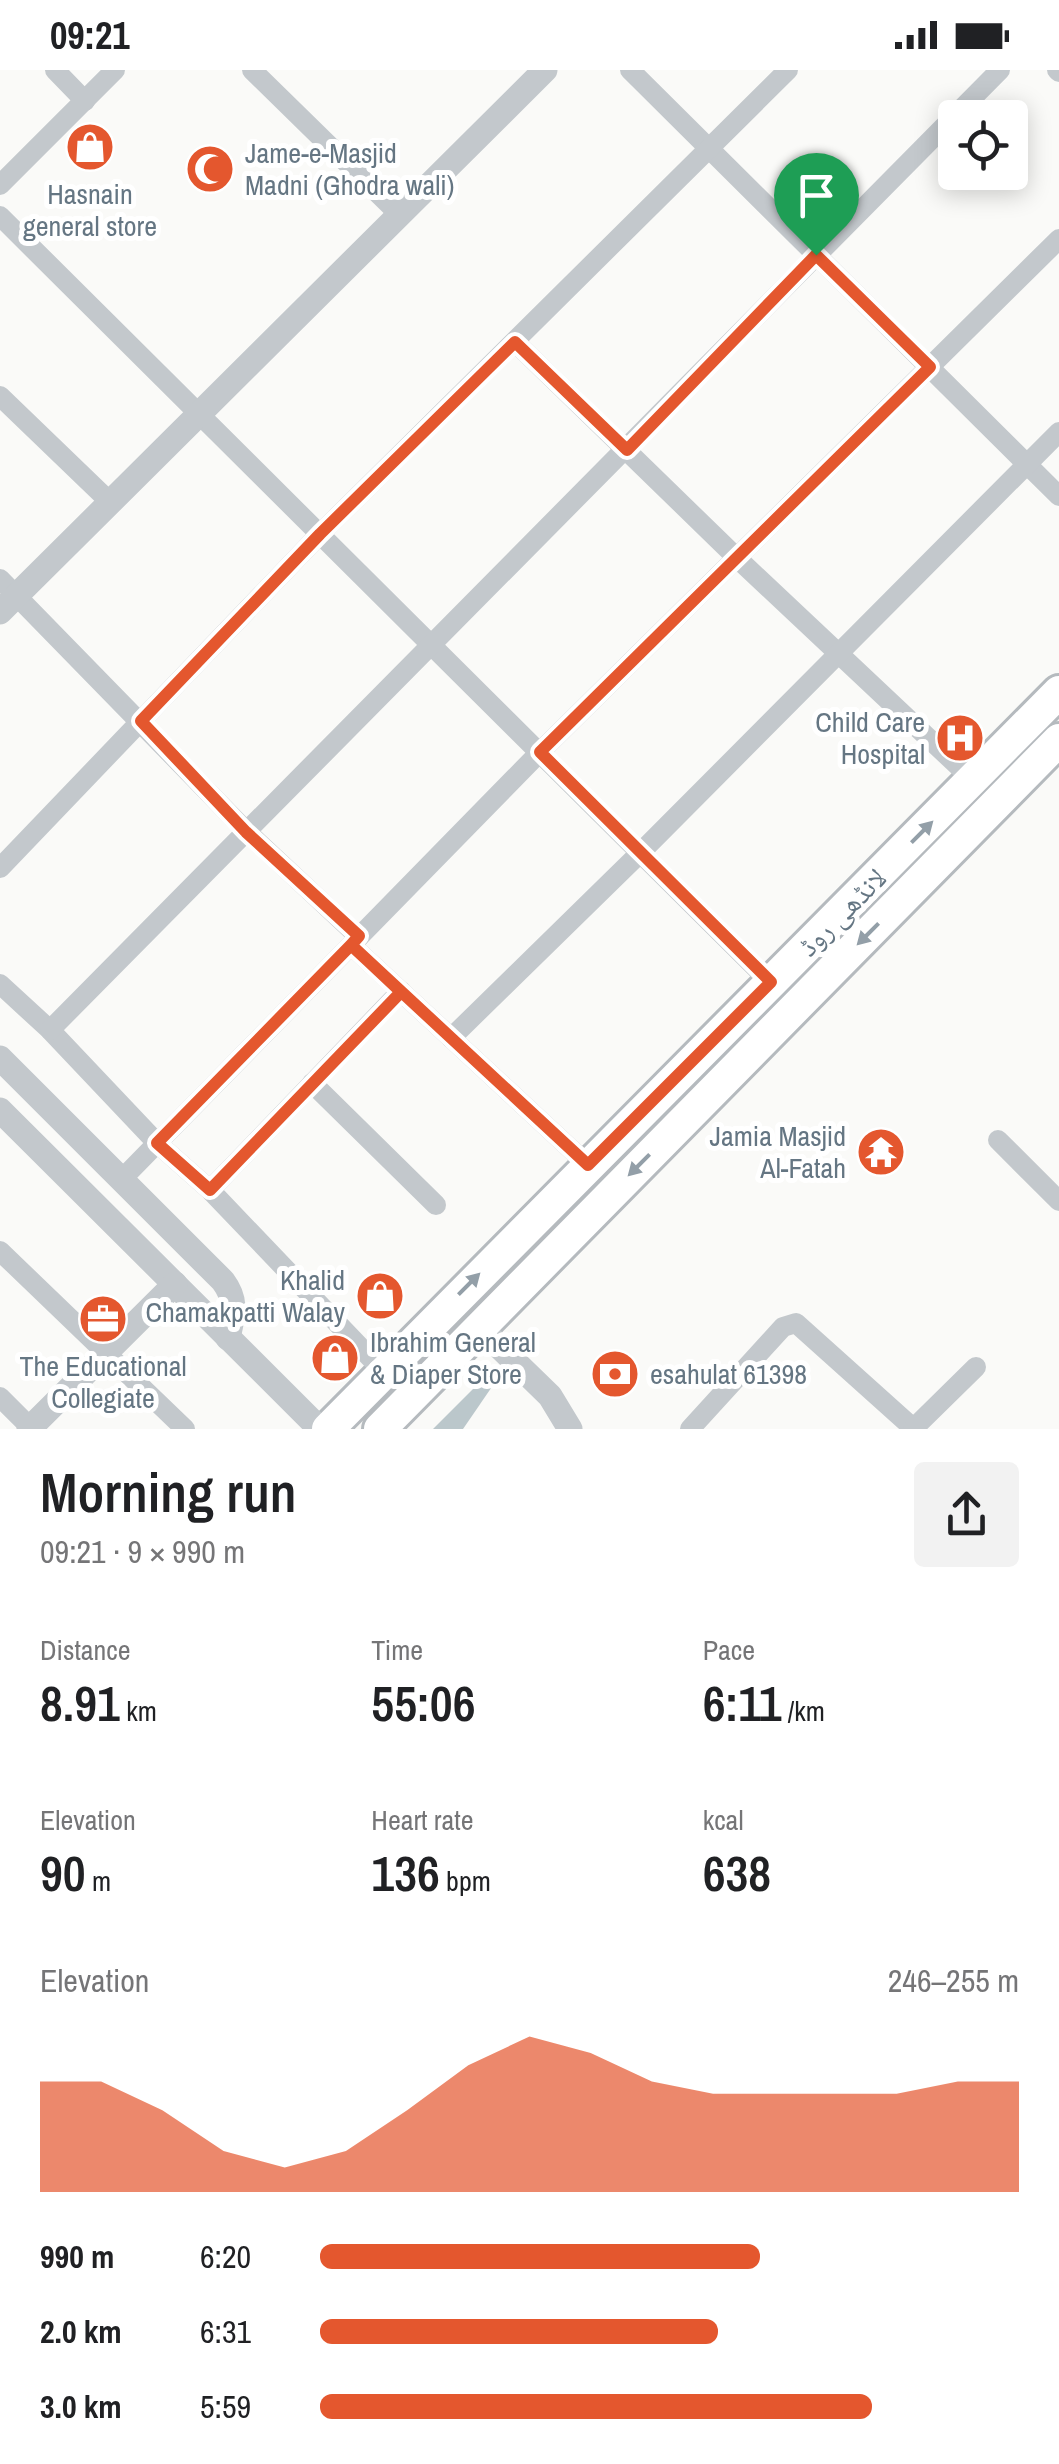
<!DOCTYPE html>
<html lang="en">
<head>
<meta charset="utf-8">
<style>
  body { margin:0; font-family:"Archivo Narrow","Noto Naskh Arabic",sans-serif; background:#f2f2f2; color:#202124; height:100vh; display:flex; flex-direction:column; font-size:38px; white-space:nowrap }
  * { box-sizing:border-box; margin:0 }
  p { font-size:32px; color:#757577 }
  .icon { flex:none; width:55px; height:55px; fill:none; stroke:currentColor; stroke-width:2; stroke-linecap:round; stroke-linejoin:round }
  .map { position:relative; height:1359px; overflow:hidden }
  .drawer { display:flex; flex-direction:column; background:#fff; flex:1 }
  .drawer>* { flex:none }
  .controls { position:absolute; left:938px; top:30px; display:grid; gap:20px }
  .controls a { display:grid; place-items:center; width:90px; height:90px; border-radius:10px; background:#fff; box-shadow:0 5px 25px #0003; font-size:50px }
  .pin { position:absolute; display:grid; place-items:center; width:85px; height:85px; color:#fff; margin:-102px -42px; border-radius:50% 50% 50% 0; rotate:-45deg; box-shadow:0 0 10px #0007 }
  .pin .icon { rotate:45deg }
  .round { display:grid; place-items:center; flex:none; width:105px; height:105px; border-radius:10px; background:#f2f2f2 }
  .headline { display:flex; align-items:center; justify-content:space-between; height:170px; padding:0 40px }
  h1 { font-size:55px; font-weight:600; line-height:75px }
  .metrics { display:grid; grid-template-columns:repeat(3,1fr); gap:15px; height:170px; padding:10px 40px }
  .metrics div { display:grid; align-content:center }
  .metrics b { font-size:50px; font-weight:600 }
  .metrics small { font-size:28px; font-weight:400 }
  .metrics p { font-size:28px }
  .chart { height:280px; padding:20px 40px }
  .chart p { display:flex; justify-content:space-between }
  .chart svg { width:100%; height:180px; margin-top:10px; fill:#e4572e; opacity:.7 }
  ul { padding:0 40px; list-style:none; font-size:32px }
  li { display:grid; grid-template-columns:160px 120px 1fr; align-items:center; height:75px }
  li i { height:25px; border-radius:12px; background:#e4572e }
  .status { display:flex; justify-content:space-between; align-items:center; height:70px; padding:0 50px; background:#fff; direction:ltr }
  .status svg { height:28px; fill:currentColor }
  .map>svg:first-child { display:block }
</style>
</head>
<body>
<div class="status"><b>09:21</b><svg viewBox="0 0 49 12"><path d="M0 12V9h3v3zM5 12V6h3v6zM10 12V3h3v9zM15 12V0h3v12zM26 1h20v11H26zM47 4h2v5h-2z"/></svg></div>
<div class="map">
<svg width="1059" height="1359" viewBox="0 0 1059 1359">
  <rect width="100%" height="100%" fill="#fafaf8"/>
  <polygon fill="#bbc7cb" points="491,1301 498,1308 463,1359 433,1359"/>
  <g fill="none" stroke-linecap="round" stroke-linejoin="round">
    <g stroke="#b5babe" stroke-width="38">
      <g id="primary">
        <polyline points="328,1359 1059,622"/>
        <polyline points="380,1359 1059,670"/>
      </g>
    </g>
    <g stroke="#c3c8cc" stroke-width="20">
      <polyline points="55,0 85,31"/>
      <polyline points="252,0 400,145"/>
      <polyline points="630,0 1059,426"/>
      <polyline points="1057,0 1059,2"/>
      <polyline points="0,115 115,0"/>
      <polyline points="0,146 771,913"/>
      <polyline points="515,272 737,488 973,710"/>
      <polyline points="0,326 111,433"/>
      <polyline points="0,509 247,762 359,867"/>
      <polyline points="0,798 320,464 788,0"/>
      <polyline points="351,875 588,1095"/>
      <polyline points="0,914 50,960 157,1073 210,1120 383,1301"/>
      <polyline points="50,960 1000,0"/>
      <polyline points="451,968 640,783 1059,362"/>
      <polyline points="312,1013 436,1135"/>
      <polyline points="998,1070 1059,1131"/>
      <polyline points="122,1109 540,682 1059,169"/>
      <polyline points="210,1120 401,921"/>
      <polyline points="0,1181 185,1359"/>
      <polyline points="0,1327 31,1358"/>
      <polyline points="690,1359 783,1257 796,1253 913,1358"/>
      <polyline points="913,1359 976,1297"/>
    </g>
    <g stroke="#c3c8cc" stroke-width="25">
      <polyline points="0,542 545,0"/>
      <path d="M0,988L223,1211C238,1231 233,1245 228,1268"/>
      <polyline points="0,1040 320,1359"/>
      <polyline points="479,1257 550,1326 570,1359"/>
      <polyline points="29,1359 175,1214"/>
    </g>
    <use href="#primary" stroke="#fff" stroke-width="32"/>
  </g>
  <defs><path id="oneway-solid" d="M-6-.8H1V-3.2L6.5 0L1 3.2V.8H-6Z" transform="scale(2.5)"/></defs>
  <g fill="#939fa8">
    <use href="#oneway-solid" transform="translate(922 762) rotate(-45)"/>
    <use href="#oneway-solid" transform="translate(868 864) rotate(135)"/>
    <use href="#oneway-solid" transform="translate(639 1095) rotate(135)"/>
    <use href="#oneway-solid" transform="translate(469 1214) rotate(-45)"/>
  </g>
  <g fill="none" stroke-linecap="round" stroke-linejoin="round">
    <g stroke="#fff" stroke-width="20">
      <polyline id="route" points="816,185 627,380 515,272 320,464 141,651 246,762 359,866 351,875 401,922 210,1120 157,1073 351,875 588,1095 771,912 540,682 930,297 816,185"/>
    </g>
    <use href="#route" stroke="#e4572e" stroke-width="12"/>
  </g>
  <defs>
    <g id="shop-disc" transform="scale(2.5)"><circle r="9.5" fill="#e4572e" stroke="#fff"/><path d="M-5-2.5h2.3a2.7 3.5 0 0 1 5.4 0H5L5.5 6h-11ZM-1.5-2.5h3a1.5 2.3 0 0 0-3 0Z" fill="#fff"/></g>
    <g id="mosque-disc" transform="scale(2.5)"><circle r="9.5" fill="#e4572e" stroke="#fff"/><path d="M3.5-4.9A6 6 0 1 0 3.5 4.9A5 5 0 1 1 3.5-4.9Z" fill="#fff"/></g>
    <g id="hospital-disc" transform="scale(2.5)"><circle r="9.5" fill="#e4572e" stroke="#fff"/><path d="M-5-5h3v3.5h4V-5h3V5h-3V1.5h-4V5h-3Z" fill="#fff"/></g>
    <g id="temple-disc" transform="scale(2.5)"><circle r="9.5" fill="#e4572e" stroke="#fff"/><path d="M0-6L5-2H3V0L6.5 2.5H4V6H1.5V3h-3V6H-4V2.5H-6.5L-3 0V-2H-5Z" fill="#fff"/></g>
    <g id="office-disc" transform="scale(2.5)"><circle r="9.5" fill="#e4572e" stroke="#fff"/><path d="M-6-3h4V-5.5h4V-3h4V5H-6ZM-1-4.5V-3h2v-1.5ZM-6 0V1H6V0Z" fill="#fff"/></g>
    <g id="bank-disc" transform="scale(2.5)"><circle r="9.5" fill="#e4572e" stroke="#fff"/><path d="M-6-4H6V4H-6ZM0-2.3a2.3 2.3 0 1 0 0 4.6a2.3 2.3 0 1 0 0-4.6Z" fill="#fff"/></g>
  </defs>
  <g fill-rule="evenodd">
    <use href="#shop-disc" x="90" y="77"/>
    <use href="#mosque-disc" x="210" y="99"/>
    <use href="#hospital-disc" x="960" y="668"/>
    <use href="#temple-disc" x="881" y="1082"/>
    <use href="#shop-disc" x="380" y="1226"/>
    <use href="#office-disc" x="103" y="1249"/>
    <use href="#shop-disc" x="335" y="1288"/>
    <use href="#bank-disc" x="615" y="1304"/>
  </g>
  <g text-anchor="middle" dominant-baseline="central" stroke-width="10" stroke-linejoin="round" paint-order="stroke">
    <g font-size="28" fill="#657683" stroke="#fff" text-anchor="start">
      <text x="245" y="83">Jame-e-Masjid<tspan x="245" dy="32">Madni (Ghodra wali)</tspan></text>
      <text x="90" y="124" text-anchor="middle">Hasnain<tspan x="90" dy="32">general store</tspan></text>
      <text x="925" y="652" text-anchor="end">Child Care<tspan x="925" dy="32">Hospital</tspan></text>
      <text x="846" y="1066" text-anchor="end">Jamia Masjid<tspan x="846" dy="32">Al-Fatah</tspan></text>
      <text x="345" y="1210" text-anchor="end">Khalid<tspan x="345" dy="32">Chamakpatti Walay</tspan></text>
      <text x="370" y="1272">Ibrahim General<tspan x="370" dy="32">&amp; Diaper Store</tspan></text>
      <text x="103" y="1296" text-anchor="middle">The Educational<tspan x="103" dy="32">Collegiate</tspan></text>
      <text x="650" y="1304">esahulat 61398</text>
    </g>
    <g font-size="28" fill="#657683" stroke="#fff">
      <text transform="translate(842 842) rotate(-45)">لانڈھی روڈ</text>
    </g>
  </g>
</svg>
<div class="controls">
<a><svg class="icon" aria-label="locate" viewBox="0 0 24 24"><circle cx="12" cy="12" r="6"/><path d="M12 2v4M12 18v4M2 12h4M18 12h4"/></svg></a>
</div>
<div class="pin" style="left:816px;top:185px;background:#1e9e55"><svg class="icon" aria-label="arrive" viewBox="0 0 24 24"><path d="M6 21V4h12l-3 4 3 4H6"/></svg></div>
</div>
<section class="drawer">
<div class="headline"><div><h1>Morning run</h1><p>09:21 · 9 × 990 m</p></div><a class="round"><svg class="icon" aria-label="share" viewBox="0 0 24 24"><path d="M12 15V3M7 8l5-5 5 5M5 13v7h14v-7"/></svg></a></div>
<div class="metrics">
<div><p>Distance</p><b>8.91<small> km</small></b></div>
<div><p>Time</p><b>55:06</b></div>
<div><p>Pace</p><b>6:11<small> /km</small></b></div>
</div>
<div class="metrics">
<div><p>Elevation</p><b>90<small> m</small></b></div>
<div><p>Heart rate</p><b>136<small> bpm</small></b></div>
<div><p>kcal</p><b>638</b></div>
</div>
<div class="chart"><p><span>Elevation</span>246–255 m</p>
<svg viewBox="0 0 160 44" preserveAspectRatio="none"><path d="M0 44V17L10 17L20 24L30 34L40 38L50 34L60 24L70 13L80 6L90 10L100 17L110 20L120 20L130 20L140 20L150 17L160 17V44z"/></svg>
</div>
<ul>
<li><b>990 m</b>6:20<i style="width:63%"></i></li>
<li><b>2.0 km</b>6:31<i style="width:57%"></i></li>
<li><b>3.0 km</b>5:59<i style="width:79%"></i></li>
</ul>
</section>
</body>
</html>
